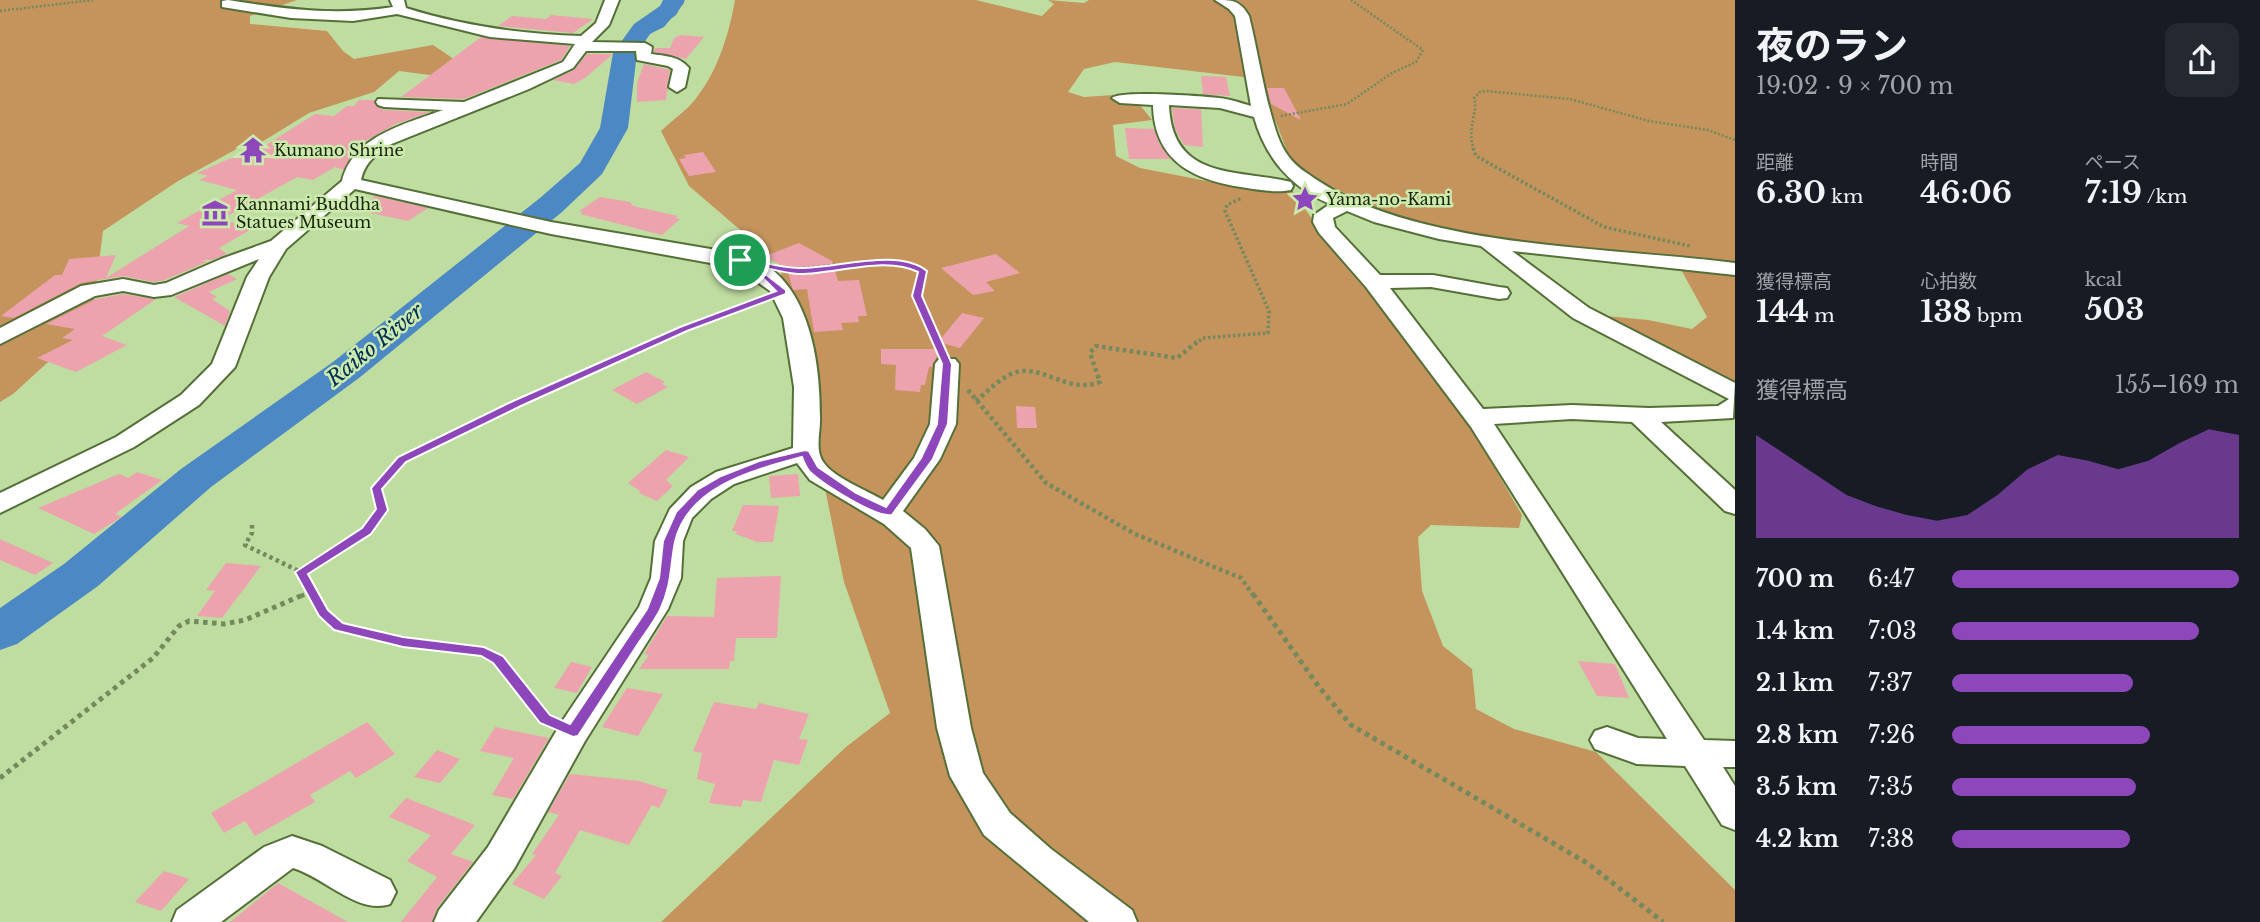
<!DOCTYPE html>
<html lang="ja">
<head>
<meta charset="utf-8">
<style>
  body { margin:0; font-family:"Libre Baskerville","Noto Sans JP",serif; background:#242831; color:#f1f3f6; height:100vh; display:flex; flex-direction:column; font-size:26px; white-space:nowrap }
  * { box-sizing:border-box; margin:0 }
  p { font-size:23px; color:#9ea1a6 }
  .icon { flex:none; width:38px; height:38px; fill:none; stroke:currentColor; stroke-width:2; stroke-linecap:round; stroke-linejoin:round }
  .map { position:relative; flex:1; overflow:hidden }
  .sheet { display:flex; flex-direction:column; background:#171b24; width:525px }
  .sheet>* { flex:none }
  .pin { position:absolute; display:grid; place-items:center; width:60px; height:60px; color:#fff; margin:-30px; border:4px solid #fff; border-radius:50%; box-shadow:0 2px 7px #0007 }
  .round { display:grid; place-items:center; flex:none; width:74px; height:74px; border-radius:14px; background:#242831 }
  .head { display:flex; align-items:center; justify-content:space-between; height:119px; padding:0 21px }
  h1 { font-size:38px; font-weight:700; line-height:52px }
  .figures { display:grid; grid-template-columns:repeat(3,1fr); gap:10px; height:119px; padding:7px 21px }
  .figures div { display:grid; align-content:center }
  .figures b { font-size:30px; font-weight:700 }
  .figures small { font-size:19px; font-weight:400 }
  .figures p { font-size:19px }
  .chart { height:196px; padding:14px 21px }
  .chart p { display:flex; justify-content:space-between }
  .chart svg { width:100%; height:126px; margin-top:7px; fill:#8d47bb; opacity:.7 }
  ul { padding:0 21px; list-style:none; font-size:23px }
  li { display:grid; grid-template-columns:112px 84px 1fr; align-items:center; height:52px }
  li i { height:18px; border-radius:9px; background:#8d47bb }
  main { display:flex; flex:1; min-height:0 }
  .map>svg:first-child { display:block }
</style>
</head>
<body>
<main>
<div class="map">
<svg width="1735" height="922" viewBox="0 0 1735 922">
  <rect width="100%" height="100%" fill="#bfdda0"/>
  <g fill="#c4945c">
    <polygon points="0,0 297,0 250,16 250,24 327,31 343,51 354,59 433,45 467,68 461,79 399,71 374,92 309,113 260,143 244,145 178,181 103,231 91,323 13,394 0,402"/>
    <path d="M735,0H976L1042,16L1054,4L1048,0L1084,3L1089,0H1735V271C1633,259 1530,252 1431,226C1383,213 1338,190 1294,169L1275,120L1252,78L1115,62L1084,69L1068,92L1084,97L1131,94L1152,120L1113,125L1116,156L1140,168L1263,192L1287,183L1342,262L1444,381L1522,515L1519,528L1431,525L1418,537L1422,591L1443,646L1472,669L1476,709L1514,729L1596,752L1735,890V922H661L846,747L890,713L844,582L779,263L689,186L661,131C672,120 688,110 697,97C718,70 729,34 735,0Z"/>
    <polygon points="1678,264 1735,275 1735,393 1585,314 1648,320 1692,329 1707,317"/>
  </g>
  <polygon fill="#4c89c4" points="664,0 684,0 684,3 664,27 633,42 629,39 666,4"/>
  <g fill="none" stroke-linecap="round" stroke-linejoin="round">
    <polygon fill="#4c89c4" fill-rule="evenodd" points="663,0 685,0 676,15 650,34 637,53 628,128 602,174 562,212 359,378 211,487 98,586 17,644 0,650 0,608 64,564 181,469 333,362 540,198 580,163 600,128 613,53 634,24 660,6"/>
  </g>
  <g fill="#eca3ae">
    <polygon points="551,15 593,19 573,33 498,26 512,16 546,19"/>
    <polygon points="681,35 704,37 686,59 654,52 655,48 670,48 674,38"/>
    <polygon points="481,37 570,46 561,60 464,99 401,97"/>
    <polygon points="587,54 613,54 585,78 574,84 553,80 574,70"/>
    <polygon points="644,64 670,70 666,100 637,102 637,83"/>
    <polygon points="1201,76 1226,77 1230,96 1203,94"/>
    <polygon points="1267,88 1284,88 1301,120 1271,104"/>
    <polygon points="359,100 374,100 376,106 384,110 430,112 396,124 367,140 355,151 344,170 335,167 313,180 297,177 220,220 255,227 219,248 227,254 212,260 202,260 207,262 165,280 154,282 123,276 81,283 14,318 1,316 55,275 62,275 69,259 116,255 106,278 189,226 177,223 237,190 199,180 208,176 197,173 258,146 263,147 315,114 334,116 347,106 354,106"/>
    <polygon points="1172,108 1201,109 1203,147 1184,145 1175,129"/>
    <polygon points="1125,128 1154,129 1159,143 1170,159 1129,159"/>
    <polygon points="703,152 716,172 689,176 679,159 686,158 684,155"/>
    <polygon points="375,196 428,208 408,221 356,210"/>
    <polygon points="600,197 630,202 633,206 678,216 675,218 680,219 662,235 580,214 583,212 579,211"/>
    <polygon points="799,243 832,261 838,281 859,280 867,316 858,316 859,322 841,323 843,330 814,332 807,289 793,290 787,269 765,256"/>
    <polygon points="996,254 1020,273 986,282 995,291 973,295 941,268"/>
    <polygon points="228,274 237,279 209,292 217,297 212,299 230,311 225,326 174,297"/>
    <polygon points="123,294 156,299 102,336 127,345 76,372 37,358 73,340 62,338 75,329 46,324 96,299"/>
    <polygon points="962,313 984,318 960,348 938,342"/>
    <polygon points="881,349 940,349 932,367 929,367 925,385 921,385 920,392 895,390 896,365 881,364"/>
    <polygon points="646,372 665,382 662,384 668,387 637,404 612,390"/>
    <polygon points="1016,406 1035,407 1037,428 1017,428"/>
    <polygon points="666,450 689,457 666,480 673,486 657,501 639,493 640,491 628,483"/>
    <polygon points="137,472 162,480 115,514 122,517 94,534 38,508 119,474 128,478"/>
    <polygon points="798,474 800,496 771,498 769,476"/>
    <polygon points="743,505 779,506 773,542 757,542 736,534 737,531 732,531"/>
    <polygon points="0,539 53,563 35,575 0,560"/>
    <polygon points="226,563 261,566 222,618 197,616 215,591 206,590"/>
    <polygon points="781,576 777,638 736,638 734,661 730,661 729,669 639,669 649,655 644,654 667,616 714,617 717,578"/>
    <polygon points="1578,661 1615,664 1629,698 1597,696"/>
    <polygon points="571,662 592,667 577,693 554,688"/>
    <polygon points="627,688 663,694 638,736 602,727"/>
    <polygon points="714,702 756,709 759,703 809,714 799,739 808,740 799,765 774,760 761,802 743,800 741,807 709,803 715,784 697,779 702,753 693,751"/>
    <polygon points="367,722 395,754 356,778 350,771 310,795 315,802 255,836 245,821 224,833 211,813"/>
    <polygon points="495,727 549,738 513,799 492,795 514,758 480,751"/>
    <polygon points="437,750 460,759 440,783 414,777"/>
    <polygon points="570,774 639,781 668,790 659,808 652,805 629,845 580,830 555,873 562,876 544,899 512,884 536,855 532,854 559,815 548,812"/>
    <polygon points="406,798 475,825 451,854 473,862 437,908 432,922 401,922 437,877 407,861 431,835 389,817"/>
    <polygon points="164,871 189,879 161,911 135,902"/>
    <polygon points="278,883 348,922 230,922"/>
  </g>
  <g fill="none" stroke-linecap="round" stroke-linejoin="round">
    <g stroke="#556f38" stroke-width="4">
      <g id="minor">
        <path d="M228,0C286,9 334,16 393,7L390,0H404L406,8C463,26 521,34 581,36L596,23L605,0H619L609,25L592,42L645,43L652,47L651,54C665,56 679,56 689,68L685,87L677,92L669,87L673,69L668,66L637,60L636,51H586L573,68L529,89L389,145C375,156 365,162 361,180L551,222L740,254C808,271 820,357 820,416C821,431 814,450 824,463C833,477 868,491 883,500L914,458L930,424L935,364L939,359H955L959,364L956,424L940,459L903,511L925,529L939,546L971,728L983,773L1010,813L1051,849L1132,910L1137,922H1089L984,835L950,776L937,728L911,548L884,524L810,480L797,463L734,484L711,499L692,518L683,541L681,578L668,609L585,741L514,869L476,922H434L439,910L488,847L561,723L639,607L651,578L655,541L670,509L691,487L716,472L793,448L794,387L783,318L770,291L738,268L551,234L355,189L286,249L269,277L235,367L199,405L134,447L0,513V493L116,437L181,395L212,364L247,277L259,259L171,295L154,297L123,291L95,296L0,344V328L81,286L123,279L154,285L166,283L221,259L271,241L342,181C353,136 405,124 443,110L384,107L378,105L376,102L378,99L464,102L563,62L575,44L490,37L397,14L353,21L291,18L222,7V1Z"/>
        <path d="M1215,0C1232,0 1240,0 1249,16C1257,48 1262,82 1271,114C1275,128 1279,144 1289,157C1296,167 1307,173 1317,180C1420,249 1612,247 1735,263V275L1512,251L1589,308L1735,383L1733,418L1661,422L1735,490V514L1725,511L1632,422L1572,419L1494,424L1704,740L1735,741V767H1723L1735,786V830L1722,825L1685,766L1637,764L1595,749L1590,740L1595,731L1607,727L1638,738L1667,739L1471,427L1366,287L1319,233L1313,222L1314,215L1330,204C1291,188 1265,157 1254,117L1220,108L1169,105C1172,181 1237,169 1291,182L1293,186L1291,190C1277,193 1261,190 1247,188C1196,181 1154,163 1153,105L1120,103L1112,98C1119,90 1203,96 1219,98C1230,99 1241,103 1251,106L1235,16L1229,9ZM1347,211L1374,222L1439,239L1481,246L1573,318L1729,399L1718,406L1649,408L1572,405L1483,409L1390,288L1431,287L1499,299L1507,298L1510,293L1507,288L1499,287L1433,275H1380L1335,227L1333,218Z"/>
        <path d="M292,836L322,846L390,880L396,892L390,904C358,915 324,877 293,868L221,922H172L177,910L264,847Z"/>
      </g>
    </g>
    <g stroke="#74895d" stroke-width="2.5" stroke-dasharray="2 2" stroke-linecap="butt">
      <polyline points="0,11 93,0"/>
      <polyline points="1281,116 1347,104 1392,73 1416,62 1423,50 1351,0"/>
      <path d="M1474,150C1466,127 1479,111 1474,98L1480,92L1486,91L1570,99L1649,121L1708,130L1735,140"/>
    </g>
    <g stroke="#74895d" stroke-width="3.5" stroke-dasharray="2.5 2.5" stroke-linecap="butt">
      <polyline points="1473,148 1476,156 1604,227 1690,246"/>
      <path d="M788,270C822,267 893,256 922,271L917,296L937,344"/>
      <polyline points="650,344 762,299"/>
      <polyline points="1195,344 1203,338 1268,333 1269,311 1225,211 1227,205 1242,198"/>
    </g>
    <g stroke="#74895d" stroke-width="4.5" stroke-dasharray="3.5 3.5" stroke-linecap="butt">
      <polyline points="937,342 939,348"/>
      <polyline points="968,390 1046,483 1135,534 1241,578 1254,596"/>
      <path d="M976,401C987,392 998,380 1011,374C1041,361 1066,395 1100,382L1090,353L1096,346L1177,358L1197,342"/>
      <polyline points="252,525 252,533 245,545 301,572 314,596"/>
      <polyline points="301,572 367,531 382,510 376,488 402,460 517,403 654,342"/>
      <polyline points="301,596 313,591"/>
    </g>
    <g stroke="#74895d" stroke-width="5" stroke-dasharray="4.5 4.5" stroke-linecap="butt">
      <polyline points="313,594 323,613 339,627 403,642 484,652 498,660 545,719 550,721"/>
      <polyline points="1253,594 1319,687 1351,725 1587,863 1663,922"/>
      <polyline points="0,778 153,658 179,626 189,621 224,624 245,620 305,594"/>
    </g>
    <use href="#minor" fill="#fff" fill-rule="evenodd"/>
  </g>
  <path fill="#8d47bb" stroke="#fff" stroke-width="2" fill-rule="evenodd" d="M740,257C758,261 780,268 799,268C834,269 898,247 927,271L922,296L952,364L948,424L933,459L892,515C875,518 823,484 810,472C806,468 804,462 802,457C754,470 688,486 675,542C670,568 672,584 660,610C653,624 642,637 634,650C615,679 597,707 578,736L573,737L540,723L493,663L481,656L403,647L334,630L319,616L295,572L362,528L376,509L371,488L398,457L513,401L680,327L776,291L763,278L736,262L735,260ZM755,266C769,268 784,273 798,274C834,275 885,255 918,272L912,296L942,364L937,424L921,458L886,507L856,493L818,467L809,451L805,450L759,461L721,476L697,490L676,512L663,541L659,578L647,609L570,724L550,715L503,656L484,647L403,637L343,623L328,610L308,574L371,534L388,510L382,489L406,462L521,406L687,331L786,294V290Z"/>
  <defs>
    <g id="temple-bare" transform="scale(2.1)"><path d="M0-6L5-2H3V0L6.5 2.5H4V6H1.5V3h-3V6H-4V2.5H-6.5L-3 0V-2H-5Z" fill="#8d47bb" stroke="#cceaad" stroke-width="2.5" paint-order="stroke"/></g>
    <g id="sight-bare" transform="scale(2.1)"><path d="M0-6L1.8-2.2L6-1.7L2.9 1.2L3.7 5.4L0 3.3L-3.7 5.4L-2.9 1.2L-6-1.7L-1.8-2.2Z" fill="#8d47bb" stroke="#cceaad" stroke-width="2.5" paint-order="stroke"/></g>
    <g id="museum-bare" transform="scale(2.1)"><path d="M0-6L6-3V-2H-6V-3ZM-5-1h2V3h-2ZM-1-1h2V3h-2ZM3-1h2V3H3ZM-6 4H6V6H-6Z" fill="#8d47bb" stroke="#cceaad" stroke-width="2.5" paint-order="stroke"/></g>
  </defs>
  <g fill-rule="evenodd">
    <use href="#temple-bare" x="253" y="150"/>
    <use href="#sight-bare" x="1305" y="199"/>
    <use href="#museum-bare" x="215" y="213"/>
  </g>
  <g text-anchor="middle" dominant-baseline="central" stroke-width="5" stroke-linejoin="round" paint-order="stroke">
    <g font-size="16" fill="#18230b" stroke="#cceaad" text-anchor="start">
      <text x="274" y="150">Kumano Shrine</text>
      <text x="1326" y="199">Yama-no-Kami</text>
      <text x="236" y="204">Kannami Buddha<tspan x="236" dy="18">Statues Museum</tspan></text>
    </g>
    <g font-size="21" font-style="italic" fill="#002e55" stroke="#cceaad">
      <text transform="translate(375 345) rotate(-39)">Raiko River</text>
    </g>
  </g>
</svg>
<div class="pin" style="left:740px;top:260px;background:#1e9e55"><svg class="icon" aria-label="arrive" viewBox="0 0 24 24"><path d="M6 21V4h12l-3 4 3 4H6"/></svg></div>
</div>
<section class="sheet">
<div class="head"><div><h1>夜のラン</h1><p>19:02 · 9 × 700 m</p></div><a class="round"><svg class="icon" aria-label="share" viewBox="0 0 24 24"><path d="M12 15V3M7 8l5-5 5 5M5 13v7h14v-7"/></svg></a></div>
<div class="figures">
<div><p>距離</p><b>6.30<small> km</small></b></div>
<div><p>時間</p><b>46:06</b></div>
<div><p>ペース</p><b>7:19<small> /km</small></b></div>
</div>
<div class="figures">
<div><p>獲得標高</p><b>144<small> m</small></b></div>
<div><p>心拍数</p><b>138<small> bpm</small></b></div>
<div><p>kcal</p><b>503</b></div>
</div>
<div class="chart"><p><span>獲得標高</span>155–169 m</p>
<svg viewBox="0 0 160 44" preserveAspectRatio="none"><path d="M0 44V8L10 15L20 22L30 29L40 33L50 36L60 38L70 36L80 29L90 20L100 15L110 17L120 20L130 17L140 11L150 6L160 8V44z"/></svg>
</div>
<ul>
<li><b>700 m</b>6:47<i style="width:100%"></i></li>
<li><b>1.4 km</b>7:03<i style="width:86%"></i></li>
<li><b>2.1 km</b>7:37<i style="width:63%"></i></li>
<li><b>2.8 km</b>7:26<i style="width:69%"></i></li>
<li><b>3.5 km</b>7:35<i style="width:64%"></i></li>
<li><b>4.2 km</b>7:38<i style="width:62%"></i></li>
</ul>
</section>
</main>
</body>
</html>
